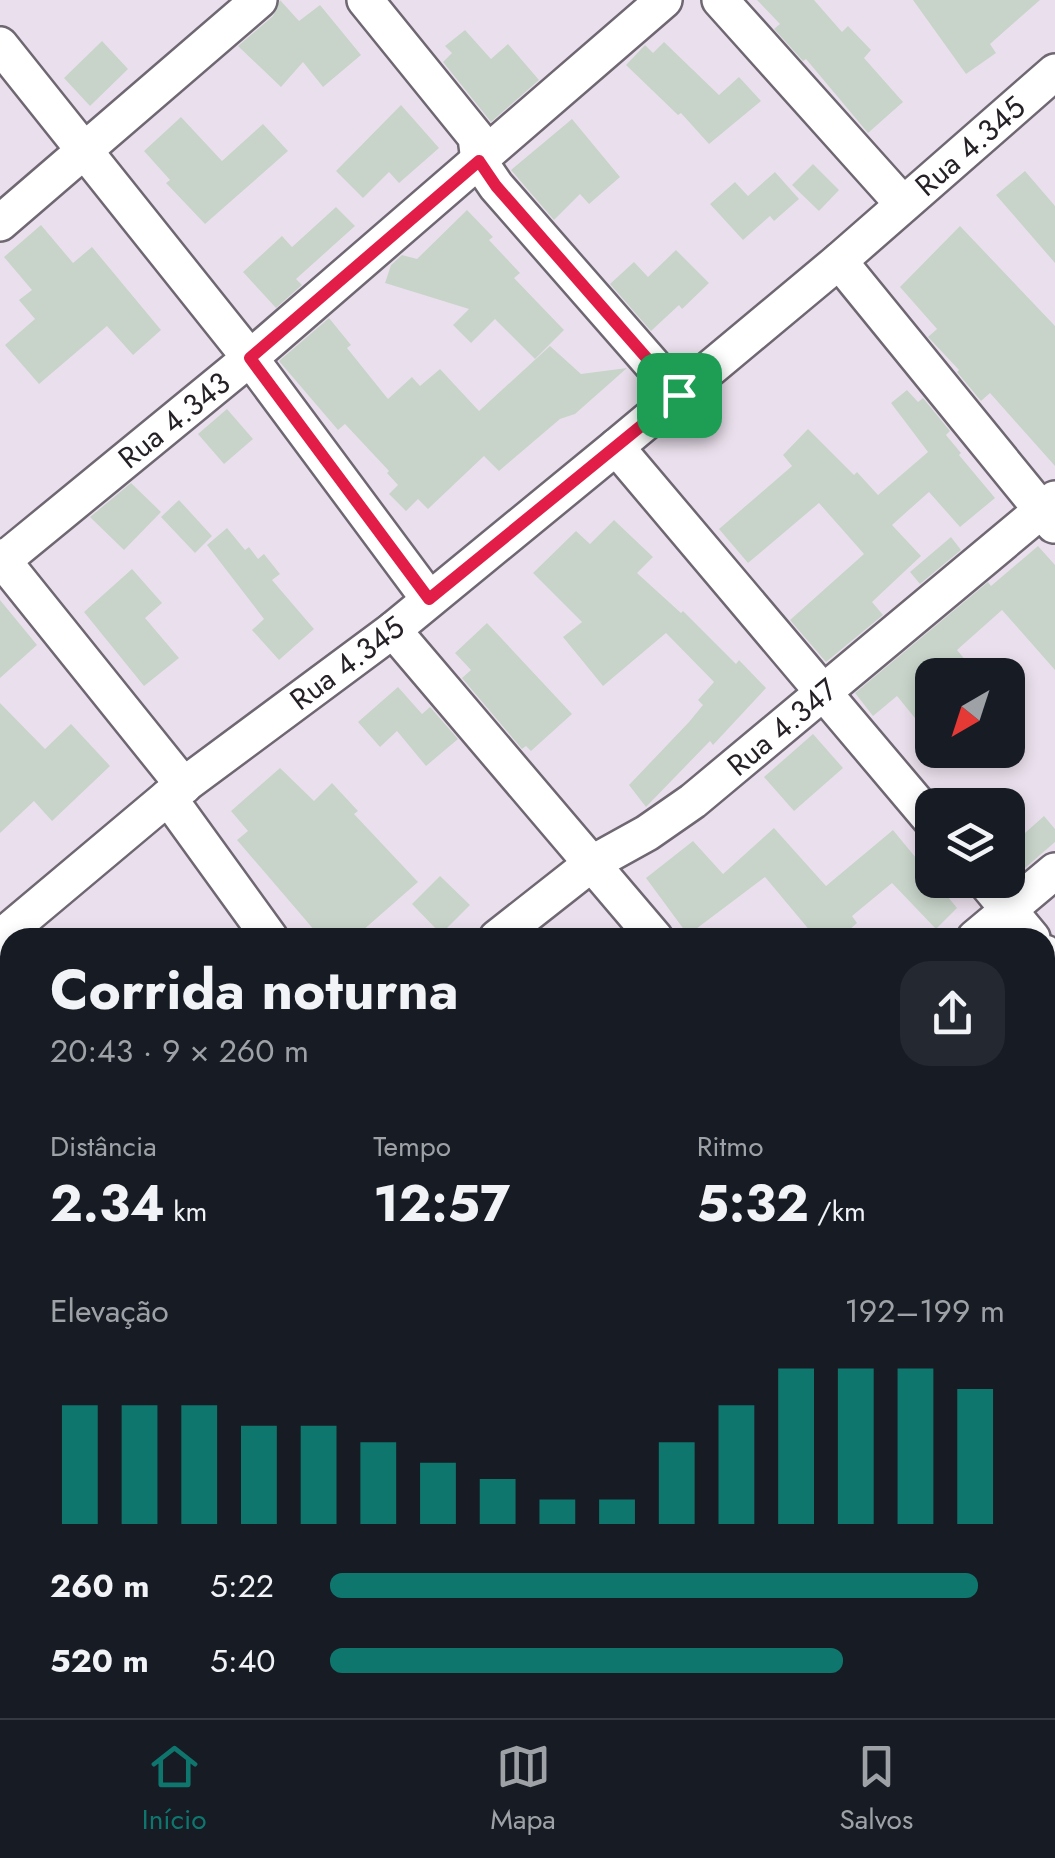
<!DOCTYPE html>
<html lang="pt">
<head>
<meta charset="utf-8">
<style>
  body { margin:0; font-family:Jost,sans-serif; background:#242831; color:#f1f3f6; height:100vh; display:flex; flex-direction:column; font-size:38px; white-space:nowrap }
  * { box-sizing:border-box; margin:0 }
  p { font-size:32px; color:#9ea1a6 }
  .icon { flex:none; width:55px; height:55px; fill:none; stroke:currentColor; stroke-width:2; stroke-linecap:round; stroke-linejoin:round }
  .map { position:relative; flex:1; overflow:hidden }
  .side { position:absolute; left:0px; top:928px; width:1055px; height:792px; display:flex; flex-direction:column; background:#171b24; border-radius:30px 30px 0 0; box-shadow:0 5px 15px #0003 }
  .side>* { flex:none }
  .needle { width:65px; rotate:219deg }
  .fabs { position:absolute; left:915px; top:658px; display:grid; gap:20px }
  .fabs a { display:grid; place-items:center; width:110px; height:110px; border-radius:20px; background:#171b24; box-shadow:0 5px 15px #0003; font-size:50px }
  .pin { position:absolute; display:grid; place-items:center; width:85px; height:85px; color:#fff; margin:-42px; border-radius:20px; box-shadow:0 5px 15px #0006 }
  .round { display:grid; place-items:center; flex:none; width:105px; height:105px; border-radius:30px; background:#242831 }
  .summary { display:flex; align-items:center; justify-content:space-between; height:170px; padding:0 50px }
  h1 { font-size:55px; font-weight:700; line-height:75px }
  .metrics { display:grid; grid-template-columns:repeat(3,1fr); gap:15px; height:170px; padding:10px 50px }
  .metrics div { display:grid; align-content:center }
  .metrics b { font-size:50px; font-weight:700 }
  .metrics small { font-size:28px; font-weight:400 }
  .metrics p { font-size:28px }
  .chart { height:280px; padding:20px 50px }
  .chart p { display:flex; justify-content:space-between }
  .chart svg { width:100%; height:180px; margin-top:10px; stroke:#0f766e; stroke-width:6 }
  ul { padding:0 50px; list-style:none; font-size:32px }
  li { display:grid; grid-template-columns:160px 120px 1fr; align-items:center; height:75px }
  li i { height:25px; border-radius:12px; background:#0f766e }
  .menu { display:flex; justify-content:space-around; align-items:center; height:140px; border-top:2px solid #363941; background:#171b24; font-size:28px; color:#9ea1a6 }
  .menu a { display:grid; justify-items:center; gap:5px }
  .menu .active { color:#0f766e }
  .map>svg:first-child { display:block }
</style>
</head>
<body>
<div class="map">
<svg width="1055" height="1718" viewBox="0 0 1055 1718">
  <rect width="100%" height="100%" fill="#eae0ed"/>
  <g fill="#c8d4c9">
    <polygon points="280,0 299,21 320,5 361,55 323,87 303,62 281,87 238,46 273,16"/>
    <polygon points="757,0 814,0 842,32 848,26 871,50 864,58 903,102 868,133 806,59 803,61 774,29 780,24"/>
    <polygon points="913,0 1040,0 990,44 996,53 966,74"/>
    <polygon points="465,30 491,59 508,44 539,80 491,122 443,62 452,53 445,46"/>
    <polygon points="102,41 128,69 90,106 64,78"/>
    <polygon points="664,42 719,95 739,77 761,101 709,144 681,113 678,115 626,65 645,45 653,53"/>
    <polygon points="401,105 439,148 399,183 389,172 363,198 336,171"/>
    <polygon points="181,117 222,161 263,124 288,151 205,224 166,183 170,180 144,151"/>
    <polygon points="572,119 620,177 589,204 580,194 554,220 511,170"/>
    <polygon points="813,164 839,190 819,211 792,185"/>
    <polygon points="1025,171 1055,206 1055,263 996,195"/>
    <polygon points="775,172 799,199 774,221 770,216 743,240 710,204 735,182 748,196"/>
    <polygon points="336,207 355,226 296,279 302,285 276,308 243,272 282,236 292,247"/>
    <polygon points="467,210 493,237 489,240 520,273 514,278 564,330 535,359 495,319 471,343 453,325 469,309 385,283 391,265 402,255 417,259"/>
    <polygon points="41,225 73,263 92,247 161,330 133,355 107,326 39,384 5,345 35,319 19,300 32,290 4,257"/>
    <polygon points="960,226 1055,326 1055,466 990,393 981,401 957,372 959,370 928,337 937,329 900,287"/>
    <polygon points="676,250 709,283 682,309 679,305 651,331 610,284 634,262 648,277"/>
    <polygon points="329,318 351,345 347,348 388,399 412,377 420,386 440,369 479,411 550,346 581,374 627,368 575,414 560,419 499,471 484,456 428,509 418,499 406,511 389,494 398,485 387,473 389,471 345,424 338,430 279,361"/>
    <polygon points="907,390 918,402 923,398 950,431 946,435 961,453 959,455 995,498 960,527 929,492 892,525 921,556 872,602 883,615 826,662 790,620 864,554 819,503 748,563 719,529 792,466 783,455 808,429 854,475 857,472 878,495 928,452 891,403"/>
    <polygon points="227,409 253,439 224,464 198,434"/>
    <polygon points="131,483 161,512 124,550 90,517"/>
    <polygon points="179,500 212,536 195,553 161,517"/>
    <polygon points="614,520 653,557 637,573 681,613 683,611 736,664 739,660 766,688 713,745 710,741 646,807 629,785 689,722 703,705 698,700 714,682 666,633 603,686 563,637 582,622 533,573 576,531 590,544"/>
    <polygon points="227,528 245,550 249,547 258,559 264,554 280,574 272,580 314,629 279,660 252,630 264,619 207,545"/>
    <polygon points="951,537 961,550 920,584 910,572"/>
    <polygon points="1038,546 1055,565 1055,670 1002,610 957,650 978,675 932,675 932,739 897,696 873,716 855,693 988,582 991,586"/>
    <polygon points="132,569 162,603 145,618 179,658 144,686 84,612"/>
    <polygon points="0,600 37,645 0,678"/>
    <polygon points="487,623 572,714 531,751 526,746 522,749 462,678 471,670 455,653"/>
    <polygon points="398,687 422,714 430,707 458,739 426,766 397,731 380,747 358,722"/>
    <polygon points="0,703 45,749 71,724 110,766 52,821 34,801 0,833"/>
    <polygon points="813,734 843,768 794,811 764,777"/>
    <polygon points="280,768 314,801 332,783 358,811 354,814 418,882 354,938 321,938 237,840 248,831 231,811"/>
    <polygon points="1044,816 1055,829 1055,842 1011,880 1008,875 1008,848"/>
    <polygon points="774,828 826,886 893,830 957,908 936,929 892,883 852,916 857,923 840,938 816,938 765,877 688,935 646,878 693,841 723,874"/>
    <polygon points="440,876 470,905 441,934 412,904"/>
  </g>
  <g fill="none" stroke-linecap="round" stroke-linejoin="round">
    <g stroke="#6f6772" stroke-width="40">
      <g id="street">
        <polyline points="365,0 476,137 479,161 496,186 679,395"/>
        <polyline points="720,0 903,204"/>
        <polyline points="0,45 250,358 429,599"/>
        <polyline points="0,223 259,0"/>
        <polyline points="839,261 1054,525"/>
        <polyline points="616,447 932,821"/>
        <polyline points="0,557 184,786"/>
        <polyline points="0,563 250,358 664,0"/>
        <polyline points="393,630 655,938"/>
        <polyline points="168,797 270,938"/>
        <polyline points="984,880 1032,938"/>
        <polyline points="0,938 168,797 393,630 616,447 839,261 1055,72"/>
        <polyline points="497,938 591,864 647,833 693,801 1055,499"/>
        <polyline points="975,938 1055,871"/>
        <polyline points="1045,953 1055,966"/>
        <polyline points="1045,1261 1055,1252"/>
        <polyline points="0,1381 10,1372"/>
        <polyline points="1045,1407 1055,1418"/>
        <polyline points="0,1578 10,1590"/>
        <polyline points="1045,1679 1055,1671"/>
        <polyline points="109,1710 116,1718"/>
        <polyline points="477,1710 483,1718"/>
        <polyline points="886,1710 892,1718"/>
        <polyline points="46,1718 55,1710"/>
        <polyline points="1001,1718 1010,1710"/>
      </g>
    </g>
    <use href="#street" stroke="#fff" stroke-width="35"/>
  </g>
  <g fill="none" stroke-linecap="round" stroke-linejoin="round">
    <g stroke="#fff" stroke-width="20">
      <polygon id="route" points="479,161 496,186 679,395 429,599 250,358"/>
    </g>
    <use href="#route" stroke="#e11d48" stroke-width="12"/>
  </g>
  <g text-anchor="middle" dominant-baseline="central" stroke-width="8" stroke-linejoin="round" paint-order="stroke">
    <g font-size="30" fill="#252126" stroke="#fff">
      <text transform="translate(970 146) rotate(-41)">Rua 4.345</text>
      <text transform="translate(174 420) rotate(-39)">Rua 4.343</text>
      <text transform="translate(347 663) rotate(-37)">Rua 4.345</text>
      <text transform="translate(782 727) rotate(-40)">Rua 4.347</text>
    </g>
  </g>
</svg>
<div class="fabs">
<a><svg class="needle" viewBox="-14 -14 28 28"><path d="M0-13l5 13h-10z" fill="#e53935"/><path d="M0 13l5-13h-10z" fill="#9ea1a6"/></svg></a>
<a><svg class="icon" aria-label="layers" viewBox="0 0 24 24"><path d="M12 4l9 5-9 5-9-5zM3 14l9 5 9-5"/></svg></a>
</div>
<div class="pin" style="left:679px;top:395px;background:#1e9e55"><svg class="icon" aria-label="arrive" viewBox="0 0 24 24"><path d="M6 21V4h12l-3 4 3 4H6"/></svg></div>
<section class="side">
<div class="summary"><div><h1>Corrida noturna</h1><p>20:43 · 9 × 260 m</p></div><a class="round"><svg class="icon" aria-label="share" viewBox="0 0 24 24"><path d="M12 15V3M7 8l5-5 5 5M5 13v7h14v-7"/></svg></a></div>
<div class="metrics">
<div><p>Distância</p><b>2.34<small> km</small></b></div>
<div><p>Tempo</p><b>12:57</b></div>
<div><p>Ritmo</p><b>5:32<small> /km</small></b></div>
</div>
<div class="chart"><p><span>Elevação</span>192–199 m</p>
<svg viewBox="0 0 160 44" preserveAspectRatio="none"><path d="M5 44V15M15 44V15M25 44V15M35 44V20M45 44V20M55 44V24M65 44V29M75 44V33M85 44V38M95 44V38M105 44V24M115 44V15M125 44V6M135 44V6M145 44V6M155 44V11"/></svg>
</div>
<ul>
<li><b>260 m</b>5:22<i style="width:96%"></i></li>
<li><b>520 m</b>5:40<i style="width:76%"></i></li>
</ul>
</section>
</div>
<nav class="menu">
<a class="active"><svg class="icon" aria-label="home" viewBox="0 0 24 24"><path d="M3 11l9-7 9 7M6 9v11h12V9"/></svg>Início</a>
<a><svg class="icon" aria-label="map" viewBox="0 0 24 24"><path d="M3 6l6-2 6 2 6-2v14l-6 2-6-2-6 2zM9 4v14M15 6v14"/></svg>Mapa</a>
<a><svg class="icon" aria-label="saved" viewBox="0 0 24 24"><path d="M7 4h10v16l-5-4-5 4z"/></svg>Salvos</a>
</nav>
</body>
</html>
